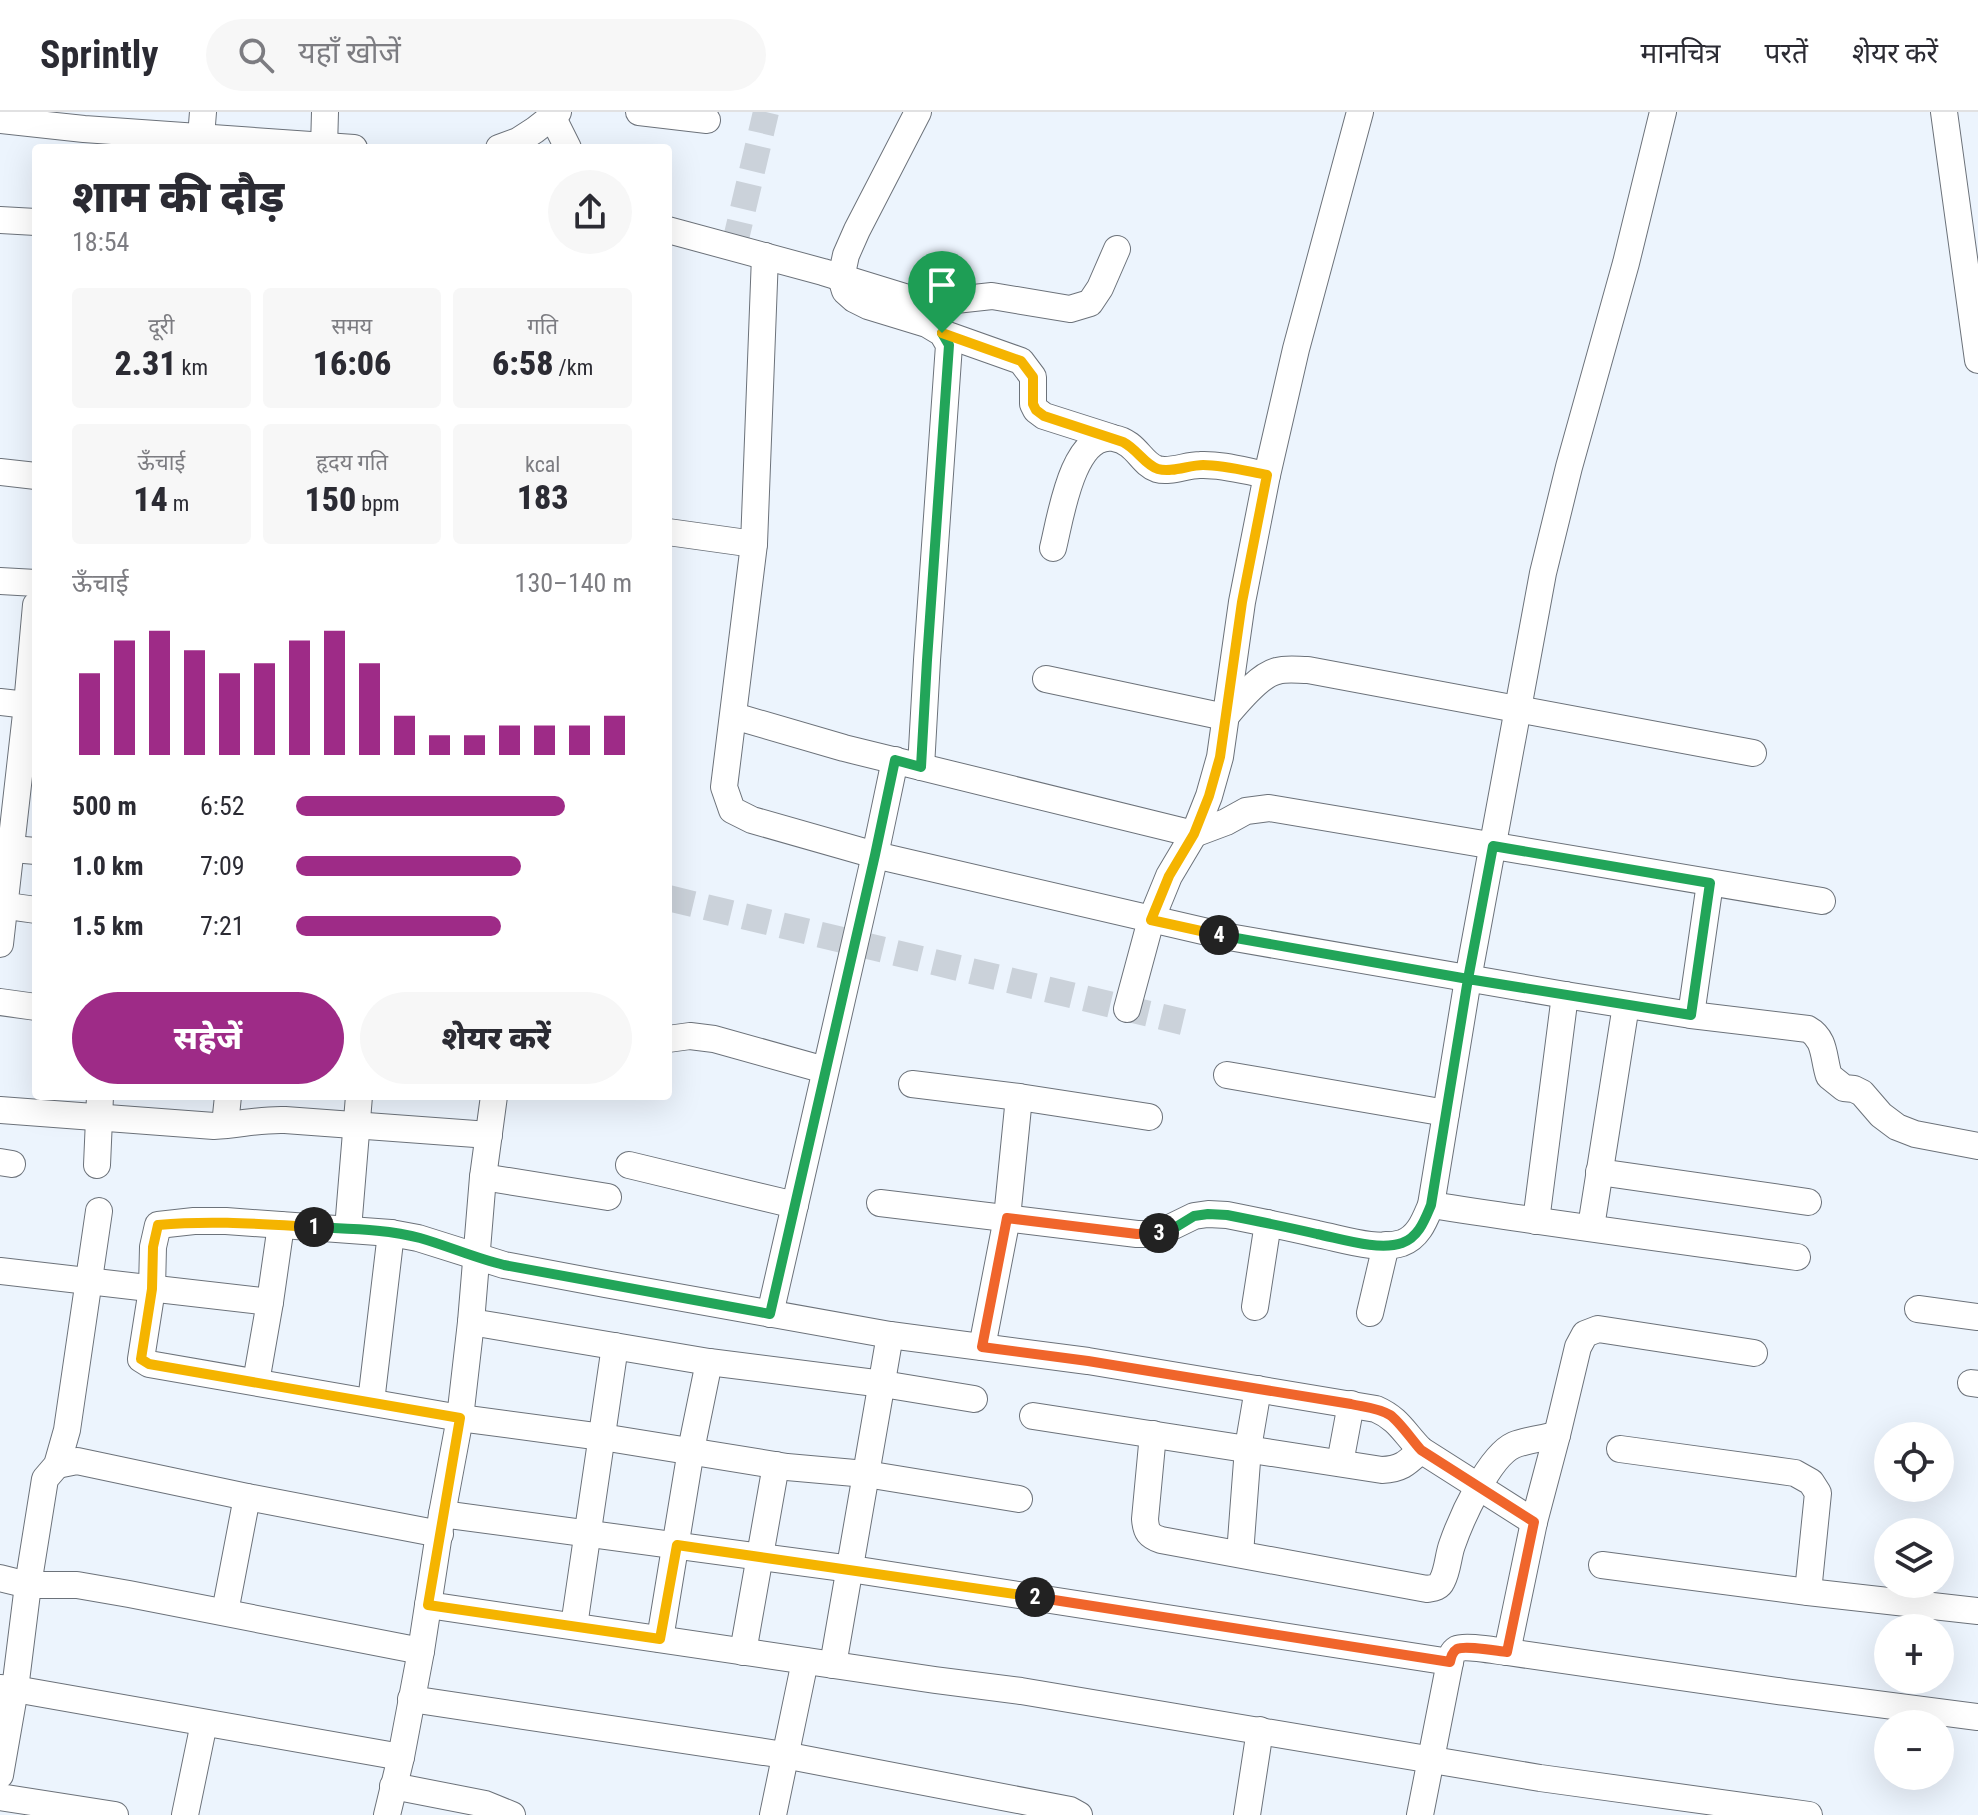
<!DOCTYPE html>
<html lang="hi">
<head>
<meta charset="utf-8">
<style>
  body { margin:0; font-family:"Roboto Condensed","Noto Sans Devanagari",sans-serif; background:#f7f7f7; color:#2b2b33; height:100vh; display:flex; flex-direction:column; font-size:30px; white-space:nowrap }
  * { box-sizing:border-box; margin:0 }
  p { font-size:26px; color:#7c7c81 }
  .icon { flex:none; width:44px; height:44px; fill:none; stroke:currentColor; stroke-width:2; stroke-linecap:round; stroke-linejoin:round }
  .map { position:relative; flex:1; overflow:hidden }
  .details { position:absolute; left:32px; top:32px; width:640px; height:956px; display:flex; flex-direction:column; background:#fff; border-radius:8px; box-shadow:0 8px 32px #0002 }
  .details>* { flex:none }
  .controls { position:absolute; left:1874px; top:1310px; display:grid; gap:16px }
  .controls a { display:grid; place-items:center; width:80px; height:80px; border-radius:50%; background:#fff; box-shadow:0 8px 32px #0002; font-size:40px }
  .pin { position:absolute; display:grid; place-items:center; width:68px; height:68px; color:#fff; margin:-82px -34px; border-radius:50% 50% 50% 0; rotate:-45deg; box-shadow:0 0 8px #0007 }
  .pin .icon { rotate:45deg }
  .km { position:absolute; width:40px; height:40px; margin:-20px; border-radius:50%; background:#222; color:#fff; font-size:22px; line-height:40px; text-align:center }
  .round { display:grid; place-items:center; flex:none; width:84px; height:84px; border-radius:42px; background:#f7f7f7 }
  .head { display:flex; align-items:center; justify-content:space-between; height:136px; padding:0 40px }
  h1 { font-size:44px; font-weight:800; line-height:60px }
  .figures { display:grid; grid-template-columns:repeat(3,1fr); gap:12px; height:136px; padding:8px 40px }
  .figures div { display:grid; align-content:center; border-radius:8px; background:#f7f7f7; text-align:center }
  .figures b { font-size:34px; font-weight:800 }
  .figures small { font-size:22px; font-weight:400 }
  .figures p { font-size:22px }
  .chart { height:224px; padding:16px 40px }
  .chart p { display:flex; justify-content:space-between }
  .chart svg { width:100%; height:144px; margin-top:8px; stroke:#9e2b87; stroke-width:6 }
  .action { display:flex; gap:16px; margin-top:auto; padding:16px 40px }
  .action a { flex:1; height:92px; border-radius:48px; background:#9e2b87; color:#fff; font-size:32px; font-weight:800; line-height:92px; text-align:center }
  .action a+a { background:#f7f7f7; color:#2b2b33 }
  ul { padding:0 40px; list-style:none; font-size:26px }
  li { display:grid; grid-template-columns:128px 96px 1fr; align-items:center; height:60px }
  li i { height:20px; border-radius:10px; background:#9e2b87 }
  header { display:flex; align-items:center; gap:48px; box-sizing:border-box; height:112px; padding:0 40px; background:#fff; border-bottom:2px solid #e1e1e2 }
  header strong { font-size:38px }
  nav { display:flex; gap:44px; margin-inline-start:auto; font-size:28px }
  .search { width:560px; height:72px; background:#f7f7f7; display:flex; align-items:center; gap:20px; box-sizing:border-box; padding:0 28px; border-radius:44px; color:#7c7c81; font-size:30px }
  .map>svg:first-child { display:block }
</style>
</head>
<body>
<header>
<strong>Sprintly</strong>
<div class="search"><svg class="icon" aria-label="search" viewBox="0 0 24 24"><circle cx="10" cy="10" r="6"/><path d="M15 15l6 6"/></svg>यहाँ खोजें</div>
<nav><a>मानचित्र</a><a>परतें</a><a>शेयर करें</a></nav>
</header>
<div class="map">
<svg width="1978" height="1703" viewBox="0 0 1978 1703">
  <rect width="100%" height="100%" fill="#ecf4fd"/>
  <g fill="none" stroke-linecap="round" stroke-linejoin="round">
    <g stroke="#cbd2da" stroke-width="26" stroke-dasharray="26 13" stroke-linecap="butt">
      <polyline points="734,135 766,0"/>
      <polyline points="668,786 1183,910"/>
    </g>
    <g stroke="#6c727a" stroke-width="28">
      <g id="minor">
        <polyline points="550,0 568,36"/>
        <polyline points="639,0 707,8"/>
        <polyline points="918,0 857,118 846,143 841,166 845,179 854,187 868,194 927,212 942,221 949,233 927,548 921,655"/>
        <polyline points="1944,0 1978,248"/>
        <polyline points="0,8 84,17 354,36"/>
        <polyline points="201,25 203,0"/>
        <polyline points="324,36 325,0"/>
        <polyline points="499,36 518,29 535,18 558,0"/>
        <polyline points="0,108 36,110"/>
        <polyline points="668,118 823,160 914,188 937,190 992,184 1070,197 1090,191 1100,176 1117,137"/>
        <path d="M765,144L754,432L724,675L732,698L752,708L875,743L1229,825L1565,883L1691,903L1808,917C1826,927 1823,946 1829,964L1844,976L1854,977L1862,981L1881,1003L1897,1015L1915,1022L1978,1034"/>
        <polyline points="942,221 1021,249 1033,265 1033,292 1036,298 1044,304 1110,325"/>
        <polyline points="0,360 36,364"/>
        <polyline points="668,420 754,432"/>
        <path d="M1053,436C1060,409 1072,320 1113,326C1137,330 1140,351 1157,357C1170,361 1186,353 1200,353C1222,352 1245,359 1267,363"/>
        <polyline points="0,469 36,471"/>
        <path d="M1046,567L1225,605C1237,591 1259,563 1277,559C1287,556 1298,558 1308,558L1753,641"/>
        <polyline points="0,590 36,594"/>
        <polyline points="734,604 844,636 1194,722 1226,710 1246,699 1269,696 1822,789"/>
        <polyline points="0,736 36,739"/>
        <polyline points="0,793 36,798"/>
        <polyline points="0,832 27,593 36,493"/>
        <polyline points="0,890 36,895"/>
        <polyline points="1127,897 1151,808 1169,764 1194,722 1209,684 1220,645 1242,490 1267,363 1296,237 1360,0"/>
        <polyline points="1691,903 1710,771"/>
        <polyline points="668,927 690,924 714,927 825,958"/>
        <polyline points="1227,963 1446,1001"/>
        <polyline points="912,972 1019,985 1149,1005"/>
        <path d="M0,998L214,1014C239,1013 260,1007 285,1008L489,1023"/>
        <polyline points="225,1013 228,984"/>
        <polyline points="0,1050 12,1052"/>
        <polyline points="97,1053 100,984"/>
        <polyline points="629,1053 795,1093"/>
        <polyline points="1599,1060 1808,1090"/>
        <polyline points="483,1065 608,1085"/>
        <path d="M880,1091L1137,1122H1157L1194,1104L1208,1102L1227,1103C1257,1109 1287,1115 1317,1122C1343,1127 1377,1139 1402,1131C1419,1125 1425,1107 1431,1093L1468,867L1543,461L1569,355L1626,151L1663,0"/>
        <path d="M1431,1093C1553,1112 1675,1128 1797,1145"/>
        <polyline points="1536,1109 1565,883"/>
        <polyline points="1591,1115 1626,893"/>
        <polyline points="348,1117 359,984"/>
        <polyline points="0,1159 270,1190 281,1113"/>
        <polyline points="1255,1195 1268,1111"/>
        <polyline points="1918,1197 1978,1205"/>
        <polyline points="1370,1201 1386,1133"/>
        <polyline points="770,1202 875,743 895,648"/>
        <polyline points="471,1210 709,1250 883,1272 974,1287"/>
        <polyline points="982,1235 1007,1106 1019,985"/>
        <polyline points="256,1270 270,1190"/>
        <polyline points="1971,1271 1978,1272"/>
        <polyline points="371,1290 391,1121"/>
        <path d="M1033,1304L1382,1358C1402,1357 1407,1351 1421,1338"/>
        <path d="M1153,1322L1145,1407C1146,1420 1149,1424 1161,1428L1427,1477C1433,1476 1439,1476 1442,1469C1448,1458 1448,1444 1452,1433C1461,1407 1489,1344 1514,1333C1527,1328 1544,1326 1557,1323"/>
        <polyline points="1620,1337 1795,1361 1811,1370 1818,1381 1808,1480"/>
        <polyline points="1340,1351 1351,1292"/>
        <polyline points="57,1353 77,1349 247,1385 440,1422"/>
        <path d="M1019,1387L866,1362L787,1355L602,1325L460,1306L149,1252L141,1247L152,1177L153,1135L158,1113L194,1109H226L391,1121L418,1126L504,1153L605,1172L890,1223L1088,1249L1376,1297C1399,1307 1404,1321 1421,1338L1534,1410"/>
        <polyline points="442,1402 851,1457 1450,1550"/>
        <polyline points="1240,1442 1248,1336 1258,1277"/>
        <polyline points="1602,1453 1808,1480 1978,1499"/>
        <polyline points="0,1466 28,1473 77,1473 129,1482 421,1539"/>
        <polyline points="428,1493 935,1568 1021,1579 1540,1666 1809,1703"/>
        <polyline points="225,1500 247,1385"/>
        <polyline points="574,1514 615,1234"/>
        <polyline points="660,1527 691,1338 709,1250"/>
        <polyline points="743,1540 776,1353"/>
        <polyline points="1507,1540 1534,1410 1557,1323 1578,1235 1585,1222 1598,1217 1754,1241"/>
        <polyline points="833,1553 890,1223"/>
        <polyline points="0,1576 15,1577 401,1645"/>
        <polyline points="411,1587 784,1643 1070,1698 1079,1703"/>
        <polyline points="0,1663 15,1577 28,1473 45,1367 57,1353 67,1318 99,1099"/>
        <polyline points="393,1674 485,1692 512,1703"/>
        <polyline points="0,1685 115,1703"/>
        <polyline points="185,1703 204,1611"/>
        <polyline points="387,1703 401,1645 421,1539 442,1402 460,1306 471,1210 483,1065 494,984"/>
        <polyline points="773,1703 805,1549"/>
        <polyline points="1247,1703 1260,1618"/>
        <path d="M1420,1703L1450,1550C1451,1545 1452,1540 1457,1537C1465,1533 1497,1539 1507,1540L1785,1580L1978,1605"/>
      </g>
    </g>
    <use href="#minor" stroke="#fff" stroke-width="26"/>
  </g>
  <g fill="none" stroke-linecap="round" stroke-linejoin="round">
    <g stroke="#fff" stroke-width="16">
      <path id="split-1" d="M314,1115C349,1117 386,1117 420,1126C448,1134 475,1146 504,1153L770,1202L875,743L895,648L921,655L927,548L949,233L942,221"/>
    </g>
    <g stroke="#fff" stroke-width="16">
      <path id="split-2" d="M314,1115C261,1112 211,1108 158,1113L153,1135L152,1177L141,1247L149,1252L460,1306L428,1493L660,1527L677,1433L1035,1485"/>
    </g>
    <g stroke="#fff" stroke-width="16">
      <path id="split-3" d="M1035,1485L1450,1550C1451,1545 1452,1540 1457,1537C1465,1533 1497,1539 1507,1540L1534,1410L1421,1338C1412,1328 1399,1309 1390,1303C1379,1296 1364,1295 1351,1292L1088,1249L982,1235L1007,1106L1137,1122L1159,1121"/>
    </g>
    <g stroke="#fff" stroke-width="16">
      <path id="split-4" d="M1159,1121L1176,1115L1194,1104L1208,1102L1227,1103C1257,1109 1287,1115 1317,1122C1342,1127 1379,1139 1402,1131C1419,1125 1425,1107 1431,1093L1468,867L1493,734L1710,771L1691,903L1468,867L1219,823"/>
    </g>
    <g stroke="#fff" stroke-width="16">
      <path id="split-5" d="M942,221L1021,249L1033,265V292L1036,298L1044,304L1123,330C1137,337 1145,353 1158,357C1172,361 1189,353 1203,353C1224,353 1246,359 1267,363L1242,490L1220,645L1209,684L1194,722L1169,764L1151,808L1219,823"/>
    </g>
    <use href="#split-1" stroke="#22a559" stroke-width="10"/>
    <use href="#split-2" stroke="#f5b400" stroke-width="10"/>
    <use href="#split-3" stroke="#f0652b" stroke-width="10"/>
    <use href="#split-4" stroke="#22a559" stroke-width="10"/>
    <use href="#split-5" stroke="#f5b400" stroke-width="10"/>
  </g>
</svg>
<div class="controls">
<a><svg class="icon" aria-label="locate" viewBox="0 0 24 24"><circle cx="12" cy="12" r="6"/><path d="M12 2v4M12 18v4M2 12h4M18 12h4"/></svg></a>
<a><svg class="icon" aria-label="layers" viewBox="0 0 24 24"><path d="M12 4l9 5-9 5-9-5zM3 14l9 5 9-5"/></svg></a>
<a>+</a>
<a>−</a>
</div>
<div class="pin" style="left:942px;top:221px;background:#1e9e55"><svg class="icon" aria-label="arrive" viewBox="0 0 24 24"><path d="M6 21V4h12l-3 4 3 4H6"/></svg></div>
<b class="km" style="left:314px;top:1115px">1</b>
<b class="km" style="left:1035px;top:1485px">2</b>
<b class="km" style="left:1159px;top:1121px">3</b>
<b class="km" style="left:1219px;top:823px">4</b>
<section class="details">
<div class="head"><div><h1>शाम की दौड़</h1><p>18:54</p></div><a class="round"><svg class="icon" aria-label="share" viewBox="0 0 24 24"><path d="M12 15V3M7 8l5-5 5 5M5 13v7h14v-7"/></svg></a></div>
<div class="figures">
<div><p>दूरी</p><b>2.31<small> km</small></b></div>
<div><p>समय</p><b>16:06</b></div>
<div><p>गति</p><b>6:58<small> /km</small></b></div>
</div>
<div class="figures">
<div><p>ऊँचाई</p><b>14<small> m</small></b></div>
<div><p>हृदय गति</p><b>150<small> bpm</small></b></div>
<div><p>kcal</p><b>183</b></div>
</div>
<div class="chart"><p><span>ऊँचाई</span>130–140 m</p>
<svg viewBox="0 0 160 44" preserveAspectRatio="none"><path d="M5 44V19M15 44V9M25 44V6M35 44V12M45 44V19M55 44V16M65 44V9M75 44V6M85 44V16M95 44V32M105 44V38M115 44V38M125 44V35M135 44V35M145 44V35M155 44V32"/></svg>
</div>
<ul>
<li><b>500 m</b>6:52<i style="width:80%"></i></li>
<li><b>1.0 km</b>7:09<i style="width:67%"></i></li>
<li><b>1.5 km</b>7:21<i style="width:61%"></i></li>
</ul>
<div class="action"><a>सहेजें</a><a>शेयर करें</a></div>
</section>
</div>
</body>
</html>
